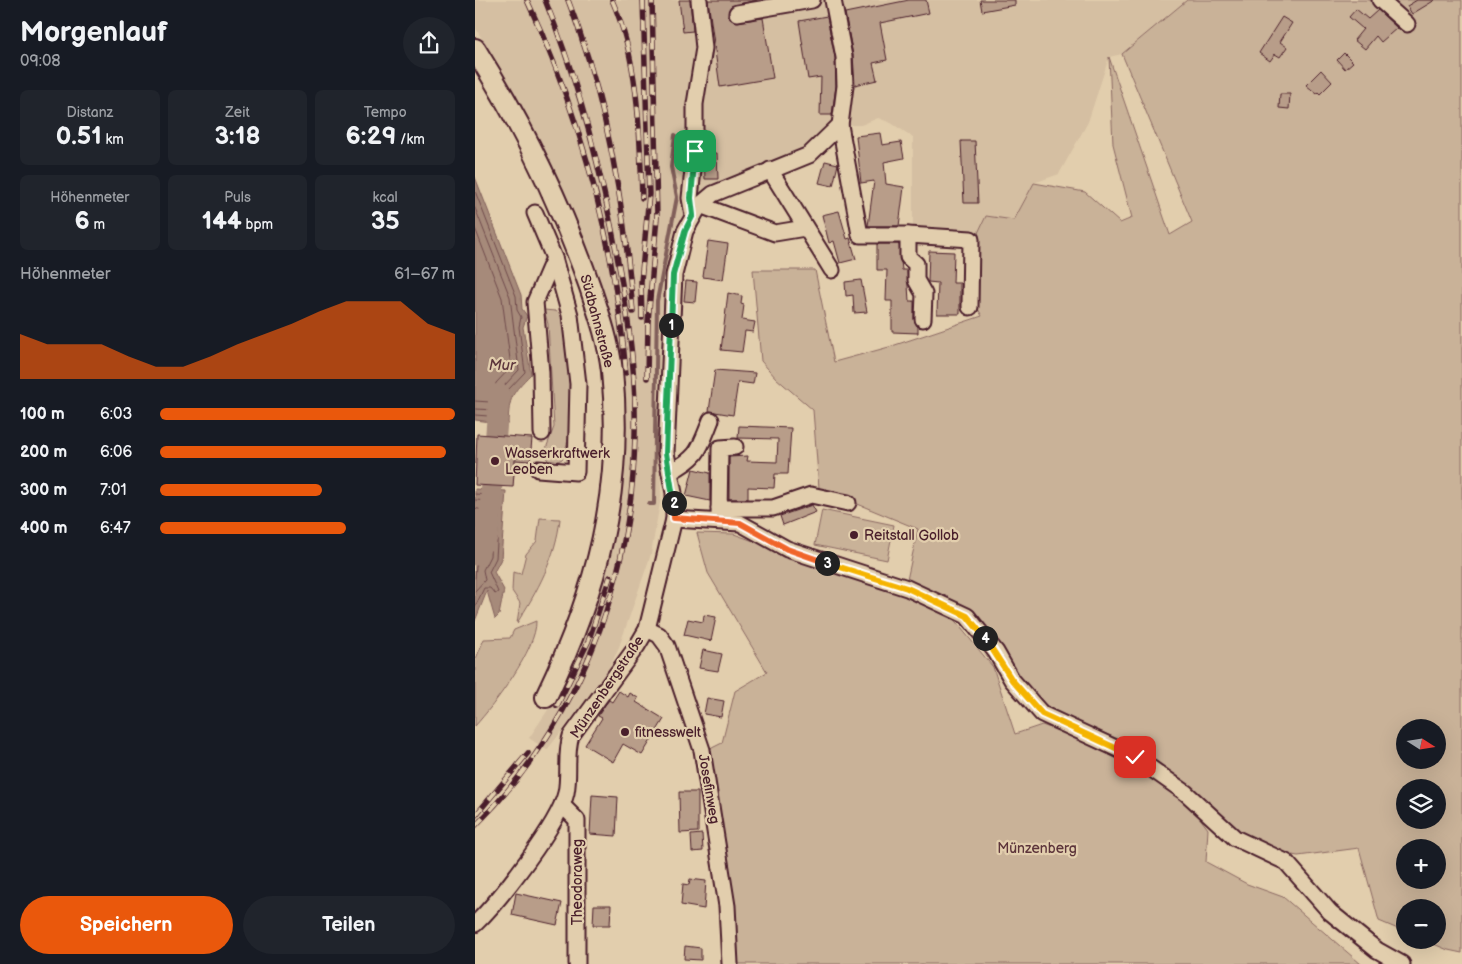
<!DOCTYPE html>
<html lang="de">
<head>
<meta charset="utf-8">
<style>
  body { margin:0; font-family:"Balsamiq Sans",sans-serif; background:#20242c; color:#f1f3f6; height:100vh; display:flex; flex-direction:column; font-size:19px; white-space:nowrap }
  * { box-sizing:border-box; margin:0 }
  p { font-size:16px; color:#9ea1a6 }
  .icon { flex:none; width:28px; height:28px; fill:none; stroke:currentColor; stroke-width:2; stroke-linecap:round; stroke-linejoin:round }
  .map { position:relative; flex:1; overflow:hidden }
  .details { display:flex; flex-direction:column; background:#171b24; width:475px }
  .details>* { flex:none }
  .needle { width:32px; rotate:102deg }
  .buttons { position:absolute; left:921px; top:719px; display:grid; gap:10px }
  .buttons a { display:grid; place-items:center; width:50px; height:50px; border-radius:50%; background:#171b24; box-shadow:0 5px 20px #0002; font-size:25px }
  .pin { position:absolute; display:grid; place-items:center; width:42px; height:42px; color:#fff; margin:-21px; border-radius:10px; box-shadow:0 2px 8px #0006 }
  .km { position:absolute; width:25px; height:25px; margin:-12px; border-radius:50%; background:#222; color:#fff; font-size:14px; line-height:25px; text-align:center }
  .round { display:grid; place-items:center; flex:none; width:52px; height:52px; border-radius:26px; background:#20242c }
  .headline { display:flex; align-items:center; justify-content:space-between; height:85px; padding:0 20px }
  h1 { font-size:28px; font-weight:600; line-height:38px }
  .metrics { display:grid; grid-template-columns:repeat(3,1fr); gap:8px; height:85px; padding:5px 20px }
  .metrics div { display:grid; align-content:center; border-radius:8px; background:#20242c; text-align:center }
  .metrics b { font-size:25px; font-weight:600 }
  .metrics small { font-size:14px; font-weight:400 }
  .metrics p { font-size:14px }
  .chart { height:140px; padding:10px 20px }
  .chart p { display:flex; justify-content:space-between }
  .chart svg { width:100%; height:90px; margin-top:5px; fill:#ea580c; opacity:.7 }
  .action { display:flex; gap:10px; margin-top:auto; padding:10px 20px }
  .action a { flex:1; height:58px; border-radius:30px; background:#ea580c; color:#fff; font-size:20px; font-weight:600; line-height:58px; text-align:center }
  .action a+a { background:#20242c; color:#f1f3f6 }
  ul { padding:0 20px; list-style:none; font-size:16px }
  li { display:grid; grid-template-columns:80px 60px 1fr; align-items:center; height:38px }
  li i { height:12px; border-radius:6px; background:#ea580c }
  main { display:flex; flex:1; min-height:0 }
  .map>svg:first-child { display:block }
</style>
</head>
<body>
<main>
<section class="details">
<div class="headline"><div><h1>Morgenlauf</h1><p>09:08</p></div><a class="round"><svg class="icon" aria-label="share" viewBox="0 0 24 24"><path d="M12 15V3M7 8l5-5 5 5M5 13v7h14v-7"/></svg></a></div>
<div class="metrics">
<div><p>Distanz</p><b>0.51<small> km</small></b></div>
<div><p>Zeit</p><b>3:18</b></div>
<div><p>Tempo</p><b>6:29<small> /km</small></b></div>
</div>
<div class="metrics">
<div><p>Höhenmeter</p><b>6<small> m</small></b></div>
<div><p>Puls</p><b>144<small> bpm</small></b></div>
<div><p>kcal</p><b>35</b></div>
</div>
<div class="chart"><p><span>Höhenmeter</span>61–67 m</p>
<svg viewBox="0 0 160 44" preserveAspectRatio="none"><path d="M0 44V22L10 27L20 27L30 27L40 33L50 38L60 38L70 33L80 27L90 22L100 17L110 11L120 6L130 6L140 6L150 17L160 22V44z"/></svg>
</div>
<ul>
<li><b>100 m</b>6:03<i style="width:100%"></i></li>
<li><b>200 m</b>6:06<i style="width:97%"></i></li>
<li><b>300 m</b>7:01<i style="width:55%"></i></li>
<li><b>400 m</b>6:47<i style="width:63%"></i></li>
</ul>
<div class="action"><a>Speichern</a><a>Teilen</a></div>
</section>
<div class="map">
<svg width="987" height="964" viewBox="0 0 987 964">
  <rect width="100%" height="100%" fill="#e2cead"/>
  <filter id="ink" filterUnits="userSpaceOnUse"><feTurbulence type="fractalNoise" baseFrequency=".02" numOctaves="2"/><feDisplacementMap in="SourceGraphic" scale="10" xChannelSelector="R" yChannelSelector="G"/><feConvolveMatrix kernelMatrix="1 2 1 2 8 2 1 2 1" color-interpolation-filters="sRGB"/></filter>
  <g filter="url(#ink)">
    <polygon fill="#d5bfa2" points="0,0 712,0 647,54 634,57 613,122 584,174 559,183 539,220 511,216 503,233 438,230 438,137 416,123 403,118 386,125 377,125 372,122 331,151 290,163 222,194 200,228 191,272 186,320 185,378 177,379 184,410 186,497 176,554 144,647 131,674 72,750 54,738 79,701 102,656 134,557 141,520 148,381 137,320 100,221 41,97 0,27"/>
    <g fill="#c9b298" stroke="#8a6862" fill-rule="evenodd">
      <path d="M712,0H987V953L973,950L949,940H962V908H930V932L904,921L884,848L823,856L805,853L766,836L662,747L584,714L567,702L552,687L492,607L432,580L443,529L344,488L338,410L301,378L286,361L278,270H340L359,362L414,347L507,316L502,307L503,233L511,216L539,220L559,183L610,192L645,223L657,218L638,144L634,57L695,235L717,222L647,54ZM930,728H962V760H930ZM930,788H962V820H930ZM930,848H962V880H930Z"/>
      <path d="M69,310L80,311L86,314C97,360 105,414 87,459L79,463L74,462L69,454L79,427L73,324Z"/>
      <polygon points="347,510 419,525 412,560 340,545"/>
      <path d="M65,518L85,519C81,557 62,592 42,623L45,603L37,591L38,572L46,574L51,554L62,541Z"/>
      <polygon points="222,533 259,534 472,611 518,667 540,734 567,725 591,734 672,773 710,798 733,829 731,862 772,884 808,897 886,964 261,964 259,902 235,749 247,743 260,691 292,672 233,573"/>
      <path d="M61,621C62,649 19,705 0,726V661L9,639L35,638L39,630Z"/>
    </g>
    <g fill="#a68a7a" stroke="#815f5a">
      <path d="M0,177L46,295L47,309L52,316L48,327L56,374C37,393 34,397 33,424L0,420Z"/>
      <polygon points="0,489 31,491 26,559 19,572 29,590 24,615 20,619 12,591 0,621"/>
    </g>
    <g fill="none" stroke-linecap="round" stroke-linejoin="round">
      <g stroke="#6f4a4b" stroke-width="1">
        <polyline points="0,191 41,296 42,310 46,317 44,327 50,372 33,390 27,417 0,415"/>
        <polyline points="0,208 35,297 44,370 28,387 21,410 0,409"/>
        <polyline points="0,228 27,298 36,367 21,383 15,402 0,401"/>
        <polyline points="0,494 23,496 25,498 21,558 14,572 23,592 20,594 15,588 9,588 0,607"/>
        <polyline points="0,500 16,501 18,504 15,556 8,570 10,580 0,591"/>
        <polyline points="0,508 10,511 7,554 1,567 0,578"/>
      </g>
      <polyline stroke="#815f5a" stroke-width="4" points="174,504 179,504 182,301 202,197 196,167 200,135"/>
      <polyline stroke="#a68a7a" stroke-width="21" points="0,555 13,535 24,394"/>
    </g>
    <g fill="#b89d89" stroke="#4a1f2b">
      <polygon points="204,0 215,0 218,31 208,32"/>
      <polygon points="233,0 282,0 256,6 253,15 255,19 263,22 288,18 298,78 245,87"/>
      <polygon points="434,0 451,0 454,13 405,23 412,60 398,63 402,80 380,85 378,55 370,13"/>
      <polygon points="505,0 540,0 540,5 507,11"/>
      <polygon points="942,0 960,0 937,14 932,6"/>
      <polygon points="881,9 893,19 903,10 922,28 906,42 901,36 890,49 879,40 888,29 874,17"/>
      <polygon points="352,16 360,58 361,86 357,115 345,115 346,77 333,79 324,21"/>
      <polygon points="807,17 817,23 805,42 812,47 805,57 800,54 795,61 784,53"/>
      <polygon points="869,53 878,62 870,69 862,60"/>
      <polygon points="846,70 857,82 845,94 843,92 842,94 831,85"/>
      <polygon points="805,94 815,94 814,109 804,108"/>
      <polygon points="405,133 407,145 426,142 429,158 409,162 411,184 429,187 424,226 393,226 399,181 386,183 381,136"/>
      <polygon points="486,141 500,141 503,203 489,203"/>
      <polygon points="229,153 242,153 243,179 230,179"/>
      <polygon points="350,161 363,164 358,186 344,183"/>
      <polygon points="364,211 372,239 375,238 381,259 365,263 359,241 354,243 347,215"/>
      <polygon points="233,241 253,244 248,280 228,277"/>
      <polygon points="402,244 424,244 427,270 432,270 434,301 439,301 439,319 443,327 443,333 417,332 417,301 411,301 412,270 402,270"/>
      <polygon points="454,251 479,252 478,283 485,283 485,314 462,314 463,283 453,282"/>
      <polygon points="386,280 392,312 379,313 378,295 371,296 370,282"/>
      <polygon points="211,281 222,282 220,302 209,301"/>
      <polygon points="253,293 267,296 266,304 269,305 267,320 280,322 278,332 270,331 267,352 246,350"/>
      <polygon points="240,370 280,373 278,384 263,382 258,415 234,411"/>
      <polygon points="264,426 316,428 313,474 300,474 299,488 273,487 273,499 254,499 254,457 273,456 272,461 302,462 303,439 263,438"/>
      <polygon points="2,434 57,438 55,461 40,460 38,487 0,485"/>
      <polygon points="218,469 235,473 235,501 211,496"/>
      <polygon points="337,505 341,512 308,525 305,516"/>
      <polygon points="229,615 241,617 236,641 209,635 213,619 228,622"/>
      <polygon points="228,650 247,654 243,671 224,668"/>
      <polygon points="144,691 153,697 155,693 163,698 161,702 189,719 167,755 148,744 138,762 110,745 127,718 123,716 130,705 134,700 137,702"/>
      <polygon points="232,698 249,701 246,717 229,714"/>
      <polygon points="204,792 223,792 223,832 205,833"/>
      <polygon points="117,795 143,797 141,836 115,834"/>
      <polygon points="227,834 228,851 217,852 216,835"/>
      <polygon points="215,879 231,881 229,909 206,905 208,884 214,885"/>
      <polygon points="41,893 87,903 82,925 37,915"/>
      <polygon points="119,905 136,905 135,925 118,925"/>
      <polygon points="210,946 226,948 226,960 209,959"/>
    </g>
    <g fill="none" stroke-linecap="round" stroke-linejoin="round">
      <g stroke="#4a1f2b" stroke-width="19">
        <g id="minor">
          <polyline points="905,0 932,24"/>
          <polyline points="262,13 337,0"/>
          <polyline points="365,125 385,235 433,235 496,239 495,307"/>
          <polyline points="295,170 357,270"/>
          <polyline points="225,205 300,233 330,228"/>
          <polyline points="60,213 79,258 60,302 66,373 67,433"/>
          <polyline points="218,215 215,198 220,151 220,104 229,48 224,0"/>
          <polyline points="433,235 433,257 441,264 441,280 449,294 448,319"/>
          <polyline points="63,469 101,472 103,384 95,315 79,258"/>
          <path d="M195,472C224,457 224,450 236,420"/>
          <polyline points="244,508 298,508 336,495 373,503"/>
          <polyline points="244,517 245,448 260,447"/>
          <polyline points="199,519 265,523 312,549 432,588 492,616 521,652 537,680 567,714 660,757 711,793 760,838 811,862 855,912 902,950 927,964"/>
          <polyline points="172,629 184,635 192,646 227,750 252,906 255,964"/>
          <polyline points="87,805 102,820 102,964"/>
          <path d="M0,924C24,901 84,824 91,793C95,774 90,754 96,736L162,646L172,629L199,519V493L191,453L199,275L210,231L225,205L238,194L334,155L365,125L370,86L369,57L358,0"/>
        </g>
      </g>
      <g stroke="#4a1f2b" stroke-width="24">
        <path id="major" d="M0,49C47,124 86,204 115,287C124,314 134,343 137,371C149,490 122,591 71,697"/>
      </g>
      <use href="#minor" stroke="#e2cead" stroke-width="15"/>
      <use href="#major" stroke="#e2cead" stroke-width="20"/>
      <g stroke="#4a1f2b" stroke-width="5.5">
        <g id="rail">
          <path d="M52,0C106,117 140,244 151,373"/>
          <path d="M93,0C131,97 150,209 158,312"/>
          <path d="M137,0C164,61 165,133 167,198"/>
          <polyline points="167,318 166,282 174,194 168,0"/>
          <polyline points="172,378 173,322 182,217 177,0"/>
          <polyline points="82,706 113,642 135,577"/>
          <polyline points="0,816 53,753"/>
          <path d="M0,826C105,722 157,582 160,435C162,365 150,294 136,225C120,147 100,73 70,0"/>
        </g>
      </g>
      <use href="#rail" stroke="#e2cead" stroke-width="4" stroke-dasharray="11" stroke-linecap="butt"/>
    </g>
  </g>
  <g fill="none" stroke-linecap="round" stroke-linejoin="round" filter="url(#ink)">
    <g stroke="#fff" stroke-width="10">
      <polyline id="split-1" points="196,325 198,275 210,231 218,215 216,198 220,151"/>
    </g>
    <g stroke="#fff" stroke-width="10">
      <polyline id="split-2" points="196,325 191,453 199,503"/>
    </g>
    <g stroke="#fff" stroke-width="10">
      <polyline id="split-3" points="199,503 199,518 265,523 312,549 352,563"/>
    </g>
    <g stroke="#fff" stroke-width="10">
      <polyline id="split-4" points="352,563 432,588 492,616 510,638"/>
    </g>
    <g stroke="#fff" stroke-width="10">
      <polyline id="split-5" points="510,638 537,680 567,714 660,757"/>
    </g>
    <use href="#split-1" stroke="#22a559" stroke-width="6"/>
    <use href="#split-2" stroke="#22a559" stroke-width="6"/>
    <use href="#split-3" stroke="#f0652b" stroke-width="6"/>
    <use href="#split-4" stroke="#f5b400" stroke-width="6"/>
    <use href="#split-5" stroke="#f5b400" stroke-width="6"/>
  </g>
  <g fill="#4a1f2b" stroke="#e2cead" stroke-width="2">
    <circle cx="20" cy="461" r="5"/>
    <circle cx="379" cy="535" r="5"/>
    <circle cx="150" cy="732" r="5"/>
  </g>
  <g text-anchor="middle" dominant-baseline="central" stroke-width="4.5" stroke-linejoin="round" paint-order="stroke">
    <g font-size="14" fill="#4a1f2b" stroke="#e2cead">
      <text transform="translate(122 321) rotate(75)">Südbahnstraße</text>
      <text transform="translate(132 687) rotate(-56)">Münzenbergstraße</text>
      <text transform="translate(234 789) rotate(80)">Josefinweg</text>
      <text transform="translate(102 882) rotate(-90)">Theodoraweg</text>
    </g>
    <g font-size="14" fill="#4a1f2b" stroke="#e2cead" text-anchor="start">
      <text x="30" y="453">Wasserkraftwerk<tspan x="30" dy="16">Leoben</tspan></text>
      <text x="389" y="535">Reitstall Gollob</text>
      <text x="160" y="732">fitnesswelt</text>
    </g>
    <g font-size="14" fill="#5d353b" stroke="#e2cead">
      <text x="562" y="848">Münzenberg</text>
    </g>
    <g font-size="15" font-style="italic" fill="#5c343b" stroke="#e2cead">
      <text x="27" y="365">Mur</text>
    </g>
  </g>
</svg>
<div class="buttons">
<a><svg class="needle" viewBox="-14 -14 28 28"><path d="M0-13l5 13h-10z" fill="#e53935"/><path d="M0 13l5-13h-10z" fill="#9ea1a6"/></svg></a>
<a><svg class="icon" aria-label="layers" viewBox="0 0 24 24"><path d="M12 4l9 5-9 5-9-5zM3 14l9 5 9-5"/></svg></a>
<a>+</a>
<a>−</a>
</div>
<div class="pin" style="left:220px;top:151px;background:#1e9e55"><svg class="icon" aria-label="arrive" viewBox="0 0 24 24"><path d="M6 21V4h12l-3 4 3 4H6"/></svg></div>
<div class="pin" style="left:660px;top:757px;background:#d93025"><svg class="icon" aria-label="check" viewBox="0 0 24 24"><path d="M5 12l5 5 9-10"/></svg></div>
<b class="km" style="left:196px;top:325px">1</b>
<b class="km" style="left:199px;top:503px">2</b>
<b class="km" style="left:352px;top:563px">3</b>
<b class="km" style="left:510px;top:638px">4</b>
</div>
</main>
</body>
</html>
